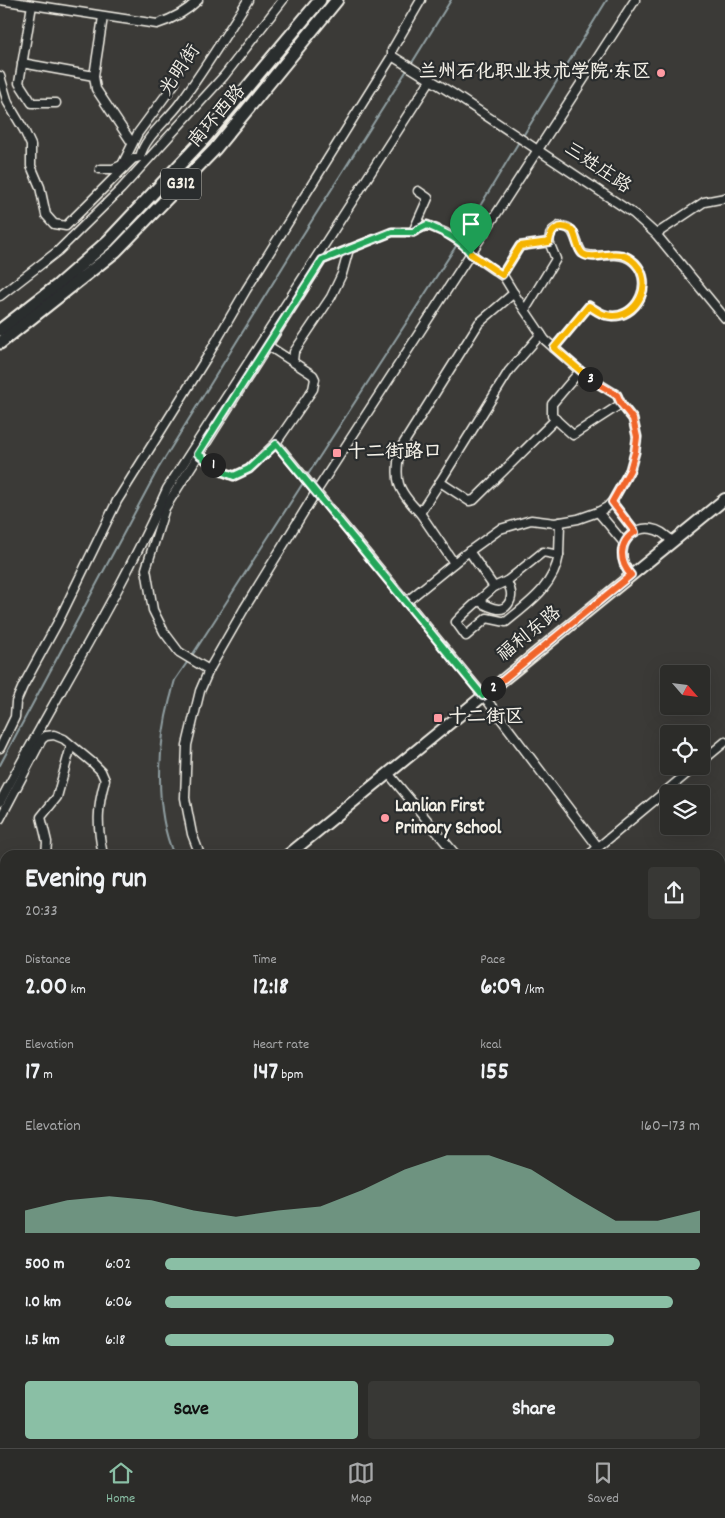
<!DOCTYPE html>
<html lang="en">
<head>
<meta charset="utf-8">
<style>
  body { margin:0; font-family:Dekko,"LXGW WenKai TC",sans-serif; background:#383835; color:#f1f3f6; height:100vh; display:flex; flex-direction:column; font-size:19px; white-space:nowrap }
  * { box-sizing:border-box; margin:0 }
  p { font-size:16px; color:#a6a7a8 }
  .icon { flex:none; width:28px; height:28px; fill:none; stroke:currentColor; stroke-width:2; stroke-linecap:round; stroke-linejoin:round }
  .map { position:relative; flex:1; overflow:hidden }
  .panel { position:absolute; left:0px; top:850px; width:725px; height:599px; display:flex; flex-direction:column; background:#2c2c29; border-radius:15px 15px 0 0; box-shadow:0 5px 20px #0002,0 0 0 1px #484846 }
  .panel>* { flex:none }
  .needle { width:32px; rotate:118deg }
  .tools { position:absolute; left:660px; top:665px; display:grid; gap:10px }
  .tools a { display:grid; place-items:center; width:50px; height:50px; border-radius:5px; background:#2c2c29; box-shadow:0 5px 20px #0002,0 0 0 1px #484846; font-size:25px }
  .pin { position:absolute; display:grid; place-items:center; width:42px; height:42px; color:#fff; margin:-51px -21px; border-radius:50% 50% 50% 0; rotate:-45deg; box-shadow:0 0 5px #0007 }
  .pin .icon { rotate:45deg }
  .km { position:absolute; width:25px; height:25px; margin:-12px; border-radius:50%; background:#222; color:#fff; font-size:14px; line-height:25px; text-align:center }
  .round { display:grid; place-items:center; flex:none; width:52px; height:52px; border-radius:5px; background:#383835 }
  .summary { display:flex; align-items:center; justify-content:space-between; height:85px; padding:0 25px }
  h1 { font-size:28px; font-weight:800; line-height:38px }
  .figures { display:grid; grid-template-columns:repeat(3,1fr); gap:8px; height:85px; padding:5px 25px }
  .figures div { display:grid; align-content:center }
  .figures b { font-size:25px; font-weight:800 }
  .figures small { font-size:14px; font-weight:400 }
  .figures p { font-size:14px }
  .chart { height:140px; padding:10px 25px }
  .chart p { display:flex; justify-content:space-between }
  .chart svg { width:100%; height:90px; margin-top:5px; fill:#8abfa5; opacity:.7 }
  .action { display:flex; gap:10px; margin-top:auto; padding:10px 25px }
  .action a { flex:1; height:58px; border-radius:5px; background:#8abfa5; color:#111; font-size:20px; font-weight:800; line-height:58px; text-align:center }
  .action a+a { background:#383835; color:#f1f3f6 }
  ul { padding:0 25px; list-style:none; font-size:16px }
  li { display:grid; grid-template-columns:80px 60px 1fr; align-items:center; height:38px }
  li i { height:12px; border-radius:6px; background:#8abfa5 }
  .tabs { display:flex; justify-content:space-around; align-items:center; height:70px; border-top:1px solid #484846; background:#2c2c29; font-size:14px; color:#a6a7a8 }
  .tabs a { display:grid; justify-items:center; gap:2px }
  .tabs .selected { color:#8abfa5 }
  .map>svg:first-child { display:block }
</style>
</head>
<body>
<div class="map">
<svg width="725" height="1448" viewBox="0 0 725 1448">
  <rect width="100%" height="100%" fill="#3b3a37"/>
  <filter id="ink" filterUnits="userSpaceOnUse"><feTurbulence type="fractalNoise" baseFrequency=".02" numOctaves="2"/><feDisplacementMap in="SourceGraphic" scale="10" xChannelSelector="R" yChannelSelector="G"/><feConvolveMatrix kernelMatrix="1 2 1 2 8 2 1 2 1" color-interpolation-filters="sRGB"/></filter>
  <g filter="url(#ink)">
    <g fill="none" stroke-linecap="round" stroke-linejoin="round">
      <g stroke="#909fa2" stroke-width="2">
        <polyline points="410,66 451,0"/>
        <polyline points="523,136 607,0"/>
        <polyline points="460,239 520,140"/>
        <polyline points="307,476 458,243"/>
        <polyline points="191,657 305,480"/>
        <polyline points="0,765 158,469 297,244 407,70"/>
        <path d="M174,855C154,810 158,745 170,699C172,693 173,686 175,680C179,674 184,667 188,661"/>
        <polyline points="480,1444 481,1448"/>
      </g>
      <g stroke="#f4f1e8" stroke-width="11">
        <g id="minor">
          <path d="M0,0L157,24C173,19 186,12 198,0"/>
          <polyline points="421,0 392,50 392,56 455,95 634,214 656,234 725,318"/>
          <polyline points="32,5 19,83 32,103 56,103"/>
          <polyline points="103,17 94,76 96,89 132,143"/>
          <polyline points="22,63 94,76"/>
          <polyline points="0,76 8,103 24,130 31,145 31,166 40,187 46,215 54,224 66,226 133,159 140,157"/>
          <path d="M140,157C145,136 168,120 180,103C204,70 226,35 248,0"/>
          <polyline points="124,168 122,165 138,133 175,83"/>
          <polyline points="100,169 113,169 122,165"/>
          <polyline points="413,232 428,198 418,191"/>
          <polyline points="656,234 704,202 725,198"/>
          <path d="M549,242L550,235L553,230L559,226C577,226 574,241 582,253C597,261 615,249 630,259C658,277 638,323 606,315C601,314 594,309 589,306L554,348"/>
          <polyline points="502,275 520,246 549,242 556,259 525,310"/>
          <polyline points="0,296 58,251 121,189 224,76 283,0"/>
          <polyline points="541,334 509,371 440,482 469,501 474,500 556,419"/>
          <polyline points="293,361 294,352 331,297 342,274 349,249"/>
          <polyline points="580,371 552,404 552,416 573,435 621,404"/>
          <polyline points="276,443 483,695 598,847"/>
          <polyline points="198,454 221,471 234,476 249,469 276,443 313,389 315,379 313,375 267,345"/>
          <polyline points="440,482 420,513 454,563"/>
          <polyline points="612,502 635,532"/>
          <polyline points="598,512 624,543"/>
          <path d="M420,513C397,490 394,481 400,449L479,323L514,293"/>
          <polyline points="469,551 494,587 507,581 543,552 559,555 560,522"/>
          <path d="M631,575C604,543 646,509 672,542"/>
          <path d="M494,587C481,599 468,609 456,622L466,636L487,618L506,622C529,603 554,586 559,555"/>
          <path d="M479,601C485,605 491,608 498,609C506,610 512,601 511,593C511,589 508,585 507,581"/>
          <polyline points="209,670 179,652 164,632 153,610 146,569 165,508 322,260 392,232 413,232 427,225 446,233 466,246 471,254 504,277 518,300 545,340 586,376 617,395 621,404 633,419 637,437 635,452 630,470 612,502 607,507 598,512 578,519 555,523 531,520 500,529 464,555 406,602"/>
          <polyline points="0,748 15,717 16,702 23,686 58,622 117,501 207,357 246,290 392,56"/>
          <polyline points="701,762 725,742"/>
          <polyline points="388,773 456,855"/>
          <path d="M0,802C55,697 119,597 167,489L431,79"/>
          <path d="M0,819L42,739L46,736L54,735L64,739L93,763L101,771L105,780C97,808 97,826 103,855"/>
          <polyline points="46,855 47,842 41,817 57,797 71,746"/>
          <polyline points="200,855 192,834 185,798 187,745 200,691 209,670 244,609 316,492 635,0"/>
          <polyline points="589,855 696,766"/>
          <polyline points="0,941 5,945"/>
          <polyline points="0,980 5,973"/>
          <polyline points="0,1110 5,1114"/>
          <polyline points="720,1316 725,1312"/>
          <polyline points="720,1353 725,1349"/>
          <polyline points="466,1444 467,1448"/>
          <polyline points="561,1448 566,1444"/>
          <polyline points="607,1448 612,1444"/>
        </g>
      </g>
      <g stroke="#f4f1e8" stroke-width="14">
        <g id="major">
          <polyline points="288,855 725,499"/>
          <polyline points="0,1138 5,1130"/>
          <polyline points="720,1329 725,1325"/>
          <polyline points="720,1344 725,1340"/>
          <polyline points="576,1448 582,1444"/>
          <polyline points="595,1448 600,1444"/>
        </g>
      </g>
      <g stroke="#f4f1e8" stroke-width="15">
        <g id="highway">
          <polyline points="0,330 58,285 108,241 204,139 320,0"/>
          <polyline points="0,343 116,251 215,149 337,0"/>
        </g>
      </g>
      <use href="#minor" stroke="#2a2d2e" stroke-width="8"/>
      <use href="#major" stroke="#2a2d2e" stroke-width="10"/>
      <use href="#highway" stroke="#2a2d2e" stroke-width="11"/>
      <g stroke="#f4f1e8" stroke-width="2">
        <polyline points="720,912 725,908"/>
        <polyline points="720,925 725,921"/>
        <polyline points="720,944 725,940"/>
        <polyline points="720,967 725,962"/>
        <polyline points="720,977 725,974"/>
        <polyline points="169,1448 173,1444"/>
        <polyline points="205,1448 209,1444"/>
      </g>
    </g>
  </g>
  <g fill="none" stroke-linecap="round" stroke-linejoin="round" filter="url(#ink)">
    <g stroke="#fff" stroke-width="10">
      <path id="split-1" d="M213,465L198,454L322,260L392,232H413L427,225C443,232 461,239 471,254"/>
    </g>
    <g stroke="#fff" stroke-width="10">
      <polyline id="split-2" points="213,465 221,471 234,476 249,469 276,444 483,696 493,688"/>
    </g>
    <g stroke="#fff" stroke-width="10">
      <path id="split-3" d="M493,688L631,575C619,562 618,542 635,532L612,502L630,470L635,452L637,437L633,419L621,404L617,395L590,379"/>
    </g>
    <g stroke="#fff" stroke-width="10">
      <path id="split-4" d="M471,254L502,275L520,246L549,242C551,229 559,223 572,230C577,237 576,248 583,254C596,263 622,242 639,268C653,290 632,322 606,315C600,314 594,309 589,306L554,348L590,379"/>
    </g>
    <use href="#split-1" stroke="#22a559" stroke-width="6"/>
    <use href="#split-2" stroke="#22a559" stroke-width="6"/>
    <use href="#split-3" stroke="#f0652b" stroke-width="6"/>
    <use href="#split-4" stroke="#f5b400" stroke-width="6"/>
  </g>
  <g fill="#ff9aa2" stroke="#2a2d2e" stroke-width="2">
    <circle cx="661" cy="73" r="5"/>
    <rect x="332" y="448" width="10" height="10" rx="2.5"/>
    <rect x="433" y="713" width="10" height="10" rx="2.5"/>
    <circle cx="385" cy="818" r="5"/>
  </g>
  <g text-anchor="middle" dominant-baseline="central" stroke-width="4.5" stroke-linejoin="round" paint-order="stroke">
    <rect fill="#2a2d2e" stroke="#b7b6b0" stroke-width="1" x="161" y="168.5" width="40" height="31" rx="4"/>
    <g font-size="18" font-weight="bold" fill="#f4f1e8">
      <text x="181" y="184">G312</text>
    </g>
    <g font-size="19" fill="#f4f1e8" stroke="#2a2d2e">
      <text transform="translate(181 71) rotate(-56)">光明街</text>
      <text transform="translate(218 117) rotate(-49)">南环西路</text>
      <text transform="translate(597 169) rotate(34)">三姓庄路</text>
      <text transform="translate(530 635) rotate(-39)">福利东路</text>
    </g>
    <g font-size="19" font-weight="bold" fill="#f4f1e8" stroke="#2a2d2e" text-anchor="start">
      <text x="651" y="73" text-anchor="end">兰州石化职业技术学院·东区</text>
      <text x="347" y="453">十二街路口</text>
      <text x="448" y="718">十二街区</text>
      <text x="395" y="807">Lanlian First<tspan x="395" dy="22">Primary School</tspan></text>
    </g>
  </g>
</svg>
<div class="tools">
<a><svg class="needle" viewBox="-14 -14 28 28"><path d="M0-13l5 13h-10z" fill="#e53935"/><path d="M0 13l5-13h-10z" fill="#a6a7a8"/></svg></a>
<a><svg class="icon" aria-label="locate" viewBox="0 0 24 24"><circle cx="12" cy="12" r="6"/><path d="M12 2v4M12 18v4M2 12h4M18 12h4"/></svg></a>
<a><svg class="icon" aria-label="layers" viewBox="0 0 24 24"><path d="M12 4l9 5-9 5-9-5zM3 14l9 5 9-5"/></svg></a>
</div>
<div class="pin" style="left:471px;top:254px;background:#1e9e55"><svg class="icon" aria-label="arrive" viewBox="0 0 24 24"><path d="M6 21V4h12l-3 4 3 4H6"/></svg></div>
<b class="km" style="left:213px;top:465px">1</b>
<b class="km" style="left:493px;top:688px">2</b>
<b class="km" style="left:590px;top:379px">3</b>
<section class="panel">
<div class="summary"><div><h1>Evening run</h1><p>20:33</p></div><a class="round"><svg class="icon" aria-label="share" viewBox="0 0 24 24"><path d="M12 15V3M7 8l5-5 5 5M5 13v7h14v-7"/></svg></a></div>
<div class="figures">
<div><p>Distance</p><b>2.00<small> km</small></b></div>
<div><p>Time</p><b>12:18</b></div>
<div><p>Pace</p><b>6:09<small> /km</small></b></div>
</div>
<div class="figures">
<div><p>Elevation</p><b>17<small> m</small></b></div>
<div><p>Heart rate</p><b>147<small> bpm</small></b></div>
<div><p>kcal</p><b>155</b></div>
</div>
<div class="chart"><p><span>Elevation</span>160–173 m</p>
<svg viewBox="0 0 160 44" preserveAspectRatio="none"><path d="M0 44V33L10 28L20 26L30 28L40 33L50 36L60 33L70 31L80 23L90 13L100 6L110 6L120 13L130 26L140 38L150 38L160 33V44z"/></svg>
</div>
<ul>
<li><b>500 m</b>6:02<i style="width:100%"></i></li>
<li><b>1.0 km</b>6:06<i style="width:95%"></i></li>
<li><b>1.5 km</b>6:18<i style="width:84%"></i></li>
</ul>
<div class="action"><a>Save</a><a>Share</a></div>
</section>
</div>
<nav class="tabs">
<a class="selected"><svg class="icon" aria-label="home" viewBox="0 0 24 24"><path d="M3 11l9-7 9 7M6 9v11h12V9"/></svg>Home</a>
<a><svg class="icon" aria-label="map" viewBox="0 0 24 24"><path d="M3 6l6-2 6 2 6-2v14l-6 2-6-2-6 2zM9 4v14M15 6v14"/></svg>Map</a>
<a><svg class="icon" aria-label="saved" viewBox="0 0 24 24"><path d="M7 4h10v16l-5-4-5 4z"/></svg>Saved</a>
</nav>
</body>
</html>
